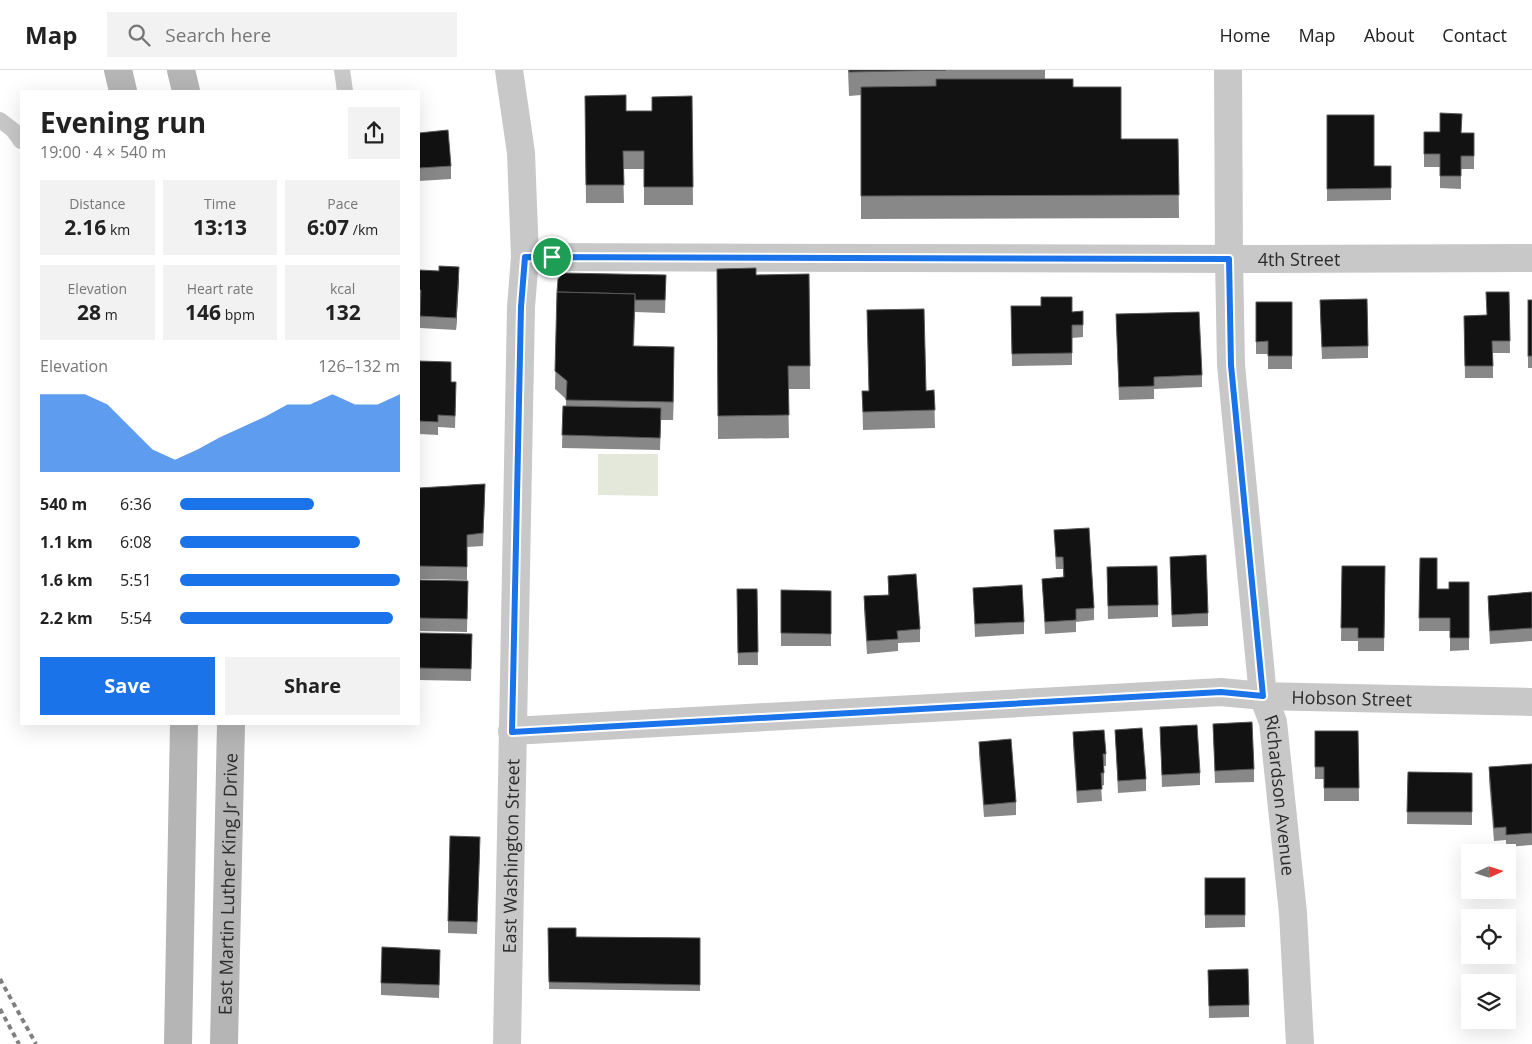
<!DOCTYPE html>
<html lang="en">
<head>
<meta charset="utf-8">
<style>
  body { margin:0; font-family:"Open Sans",sans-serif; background:#f2f2f2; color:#222; height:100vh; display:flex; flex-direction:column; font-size:19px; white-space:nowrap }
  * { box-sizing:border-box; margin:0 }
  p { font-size:16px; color:#767676 }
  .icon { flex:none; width:28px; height:28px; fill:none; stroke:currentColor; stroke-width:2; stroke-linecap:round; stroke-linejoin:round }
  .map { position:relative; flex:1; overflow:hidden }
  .sheet { position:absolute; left:20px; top:20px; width:400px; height:635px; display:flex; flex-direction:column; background:#fff; border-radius:0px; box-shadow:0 5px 20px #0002 }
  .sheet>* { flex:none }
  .needle { width:32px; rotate:86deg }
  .fabs { position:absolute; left:1461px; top:774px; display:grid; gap:10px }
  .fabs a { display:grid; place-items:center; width:55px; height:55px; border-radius:0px; background:#fff; box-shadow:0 5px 20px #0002; font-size:25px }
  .pin { position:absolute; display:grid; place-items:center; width:42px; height:42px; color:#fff; margin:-21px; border:2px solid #fff; border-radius:50%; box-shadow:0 1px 5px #0007 }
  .round { display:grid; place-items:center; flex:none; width:52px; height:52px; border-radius:0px; background:#f2f2f2 }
  .headline { display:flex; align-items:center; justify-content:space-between; height:85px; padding:0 20px }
  h1 { font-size:28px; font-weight:700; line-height:38px }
  .metrics { display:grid; grid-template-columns:repeat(3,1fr); gap:8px; height:85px; padding:5px 20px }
  .metrics div { display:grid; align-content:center; border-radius:0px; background:#f2f2f2; text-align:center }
  .metrics b { font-size:21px; font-weight:700 }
  .metrics small { font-size:14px; font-weight:400 }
  .metrics p { font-size:14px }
  .chart { height:140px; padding:10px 20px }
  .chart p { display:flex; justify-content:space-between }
  .chart svg { width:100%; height:90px; margin-top:5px; fill:#1a73e8; opacity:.7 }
  .action { display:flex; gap:10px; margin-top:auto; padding:10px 20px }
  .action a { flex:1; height:58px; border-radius:0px; background:#1a73e8; color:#fff; font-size:20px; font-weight:700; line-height:58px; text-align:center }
  .action a+a { background:#f2f2f2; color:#222 }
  ul { padding:0 20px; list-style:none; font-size:16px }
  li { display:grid; grid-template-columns:80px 60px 1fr; align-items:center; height:38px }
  li i { height:12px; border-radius:6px; background:#1a73e8 }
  header { display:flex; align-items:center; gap:30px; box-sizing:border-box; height:70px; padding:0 25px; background:#fff; border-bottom:1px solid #e0e0e0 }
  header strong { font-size:24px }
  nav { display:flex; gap:28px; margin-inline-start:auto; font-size:18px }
  .search { width:350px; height:45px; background:#f2f2f2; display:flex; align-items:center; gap:12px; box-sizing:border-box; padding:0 18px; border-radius:0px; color:#767676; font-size:19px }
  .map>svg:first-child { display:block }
</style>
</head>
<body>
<header>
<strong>Map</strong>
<div class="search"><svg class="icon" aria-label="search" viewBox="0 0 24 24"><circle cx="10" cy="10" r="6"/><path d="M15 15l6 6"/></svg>Search here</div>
<nav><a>Home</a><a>Map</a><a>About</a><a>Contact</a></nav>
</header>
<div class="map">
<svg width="1532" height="974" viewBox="0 0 1532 974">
  <rect width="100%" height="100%" fill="#fff"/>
  <polygon fill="#e3e8da" points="598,384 658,384 658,426 598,425"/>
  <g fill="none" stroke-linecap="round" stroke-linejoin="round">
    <g stroke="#c8c8c8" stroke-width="16">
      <polyline points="342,0 345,21"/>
      <polyline points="0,50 13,60 21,71"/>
    </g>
    <g stroke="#c8c8c8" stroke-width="28">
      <path id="s1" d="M1228,0L1229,189L1231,295L1263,626L1273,652L1293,843L1300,974"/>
      <path id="s2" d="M525,187L1247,189L1532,188"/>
      <path id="s3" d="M512,661L1221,622L1263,626L1532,632"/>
    </g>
    <path stroke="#c8c8c8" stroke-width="28" id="s4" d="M507,974L521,237L525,187L521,83L509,0"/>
    <g stroke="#b5b5b5" stroke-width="28">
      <polyline points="118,0 123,21"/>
      <polyline points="181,0 186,21"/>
      <polyline points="178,974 184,654"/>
      <path id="s5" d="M224,974L231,654"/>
    </g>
    <g stroke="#808080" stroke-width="4" stroke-dasharray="5 4" stroke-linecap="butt">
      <polyline points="0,909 36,974"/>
      <polyline points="0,939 19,974"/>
    </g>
  </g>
  <g fill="#888">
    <polygon points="848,0 1045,0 1045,9 1073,17 1121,69 1178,69 1179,148 861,149 861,25 849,26"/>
    <polygon points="585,26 626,41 652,41 692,26 693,135 644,135 644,99 623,99 624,133 586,133"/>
    <polygon points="1327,45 1374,96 1391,96 1391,130 1327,131"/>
    <polygon points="1424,62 1474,63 1474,99 1461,99 1461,119 1440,118 1440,97 1424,97"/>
    <polygon points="419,63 451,96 451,109 419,111"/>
    <polygon points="717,199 756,205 809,204 810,319 788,319 789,368 718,369"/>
    <polygon points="419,200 459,209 456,260 420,258 420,233 419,232"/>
    <polygon points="666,205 665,243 635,242 634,276 674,295 673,350 661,350 660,380 562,378 563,336 566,336 566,329 555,319 557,222"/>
    <polygon points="1509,222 1510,283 1493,283 1493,308 1465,308 1464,246 1486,245"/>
    <rect x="1528" y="230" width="4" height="68"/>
    <polygon points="1256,232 1292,232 1292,299 1268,299 1268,284 1256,284"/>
    <polygon points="1011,236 1072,242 1083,255 1083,267 1072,268 1072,295 1012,296"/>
    <polygon points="867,240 926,321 934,320 935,358 863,360 862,321 869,321"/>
    <polygon points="1320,242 1368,276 1368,288 1322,289"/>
    <polygon points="1116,244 1202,305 1202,317 1154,319 1154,329 1119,330"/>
    <polygon points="419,291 451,312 456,325 455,358 438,357 438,365 419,364"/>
    <polygon points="419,418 485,426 483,476 467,477 467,510 419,509"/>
    <polygon points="1054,460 1094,538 1094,550 1076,552 1076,562 1045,564 1042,509 1063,507 1063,499 1056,499"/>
    <polygon points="1170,487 1208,543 1208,556 1172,557"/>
    <polygon points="1420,488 1437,519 1449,519 1469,512 1469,580 1450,581 1450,561 1419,561"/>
    <polygon points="1342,496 1385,496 1384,581 1358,581 1358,571 1341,571"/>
    <polygon points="1107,497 1158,535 1158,547 1108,549"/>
    <polygon points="888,506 920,559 920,572 898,573 898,581 867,584 864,539 864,526 888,525"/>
    <polygon points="419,510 468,511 467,562 419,561"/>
    <polygon points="973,518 1024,552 1024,564 975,567"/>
    <polygon points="737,519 757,519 758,595 738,595"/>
    <polygon points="781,520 831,521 831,576 781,576"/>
    <polygon points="1532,522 1532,571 1490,574 1488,538 1488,526"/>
    <polygon points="419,563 472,564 471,611 419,610"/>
    <polygon points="1213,654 1254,699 1254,712 1215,713"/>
    <polygon points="1160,657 1200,703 1200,715 1162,717"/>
    <polygon points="1115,660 1146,709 1146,721 1118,723"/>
    <polygon points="1315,661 1358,661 1359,731 1324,731 1324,709 1315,709"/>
    <polygon points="1073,662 1106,684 1106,696 1104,696 1104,715 1101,716 1102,731 1077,733 1073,674"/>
    <polygon points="979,672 1016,732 1016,745 984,747 979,684"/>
    <polygon points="1532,694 1532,775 1506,777 1506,770 1494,771 1489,710 1489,697"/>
    <polygon points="1408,702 1472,703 1472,755 1407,754"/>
    <polygon points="480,779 477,864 448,863 448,851"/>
    <polygon points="1205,808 1245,808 1245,857 1205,858"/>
    <polygon points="548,858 576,867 700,868 700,921 549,919"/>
    <polygon points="440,892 439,928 381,925 381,913"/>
    <polygon points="1208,900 1249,935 1249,947 1209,948"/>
  </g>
  <g fill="#595959">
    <polygon points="459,197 459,209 456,260 456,248"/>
    <polygon points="674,277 674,295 673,350 673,332"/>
  </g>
  <g fill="#121212" stroke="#595959">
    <polygon points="849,0 946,0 849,2"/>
    <polygon points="936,9 1073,9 1073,17 1121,17 1121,69 1178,69 1179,125 861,126 861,17 936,16"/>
    <polygon points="626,25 626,41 652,41 652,27 692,26 693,117 644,117 644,81 623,81 624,115 586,115 585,26"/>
    <polygon points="1440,43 1462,44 1461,63 1474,63 1474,86 1461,86 1461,106 1440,106 1440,84 1424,84 1424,62 1440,62"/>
    <polygon points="1327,45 1374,45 1374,96 1391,96 1391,118 1327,119"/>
    <polygon points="448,60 451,96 419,98 419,63"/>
    <polygon points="439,196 459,197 456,248 420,246 421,220 419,220 419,200 439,201"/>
    <polygon points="756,198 756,205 809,204 810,296 788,296 789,345 718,346 717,199"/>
    <polygon points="563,203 666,205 665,230 635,230 635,224 557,222 558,209"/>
    <polygon points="557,222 635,224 633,276 674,277 673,332 566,330 567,311 555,301"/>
    <polygon points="1486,222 1509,222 1510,271 1492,271 1493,296 1465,296 1464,246 1487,245"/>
    <polygon points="1041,227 1072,227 1072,242 1083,241 1083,255 1072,255 1072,283 1012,284 1011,236 1041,236"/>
    <polygon points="1367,229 1368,276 1322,277 1320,230"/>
    <rect x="1528" y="230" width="4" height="56"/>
    <polygon points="1256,232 1292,232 1292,286 1268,286 1268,271 1256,272"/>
    <polygon points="924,239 926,321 934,320 935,340 863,342 862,321 869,321 867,240"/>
    <polygon points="1199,242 1202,305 1154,307 1154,316 1119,317 1116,244"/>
    <polygon points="419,291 451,292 451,312 456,312 455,346 438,345 438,352 419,351"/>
    <polygon points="563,336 661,338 660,368 562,365"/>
    <polygon points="485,414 483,463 467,465 467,497 419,496 419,418"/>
    <polygon points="1089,458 1094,538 1076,539 1076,550 1045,552 1042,509 1064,507 1063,487 1056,487 1054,460"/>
    <polygon points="1206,485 1208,543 1172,545 1170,487"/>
    <polygon points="1420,488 1437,488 1437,519 1449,519 1449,512 1469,512 1469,568 1450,568 1450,548 1419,548"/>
    <polygon points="1157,496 1158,535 1108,536 1107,497"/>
    <polygon points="1342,496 1385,496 1384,568 1358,568 1358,558 1341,558"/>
    <polygon points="916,504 920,559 897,561 898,569 867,571 864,526 889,525 888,506"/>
    <polygon points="419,510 468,511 467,549 419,548"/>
    <polygon points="1022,515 1024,552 975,554 973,518"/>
    <polygon points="737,519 757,519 758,582 738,583"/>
    <polygon points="781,520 831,521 831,564 781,563"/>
    <polygon points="1532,522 1532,558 1490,561 1488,526"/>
    <polygon points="419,563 472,564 471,599 419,598"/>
    <polygon points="1252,652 1254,699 1215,701 1213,654"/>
    <polygon points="1197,655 1200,703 1162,705 1160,657"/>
    <polygon points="1142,658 1146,709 1118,711 1115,660"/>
    <polygon points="1104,660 1106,684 1103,684 1104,703 1101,703 1102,719 1077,721 1073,662"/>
    <polygon points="1315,661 1358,661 1359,718 1324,718 1324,697 1315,697"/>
    <polygon points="1011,669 1016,732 984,735 979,672"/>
    <polygon points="1532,694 1532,763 1506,765 1506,757 1494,758 1489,697"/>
    <polygon points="1408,702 1472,703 1472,742 1407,742"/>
    <polygon points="450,766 480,767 477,852 448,851"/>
    <rect x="1205" y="808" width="40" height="37"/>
    <polygon points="548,858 576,858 576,867 700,868 700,915 549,912"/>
    <polygon points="382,877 440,880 439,915 381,913"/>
    <polygon points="1248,899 1249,935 1209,936 1208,900"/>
  </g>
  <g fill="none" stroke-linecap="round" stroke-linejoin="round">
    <g stroke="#fff" stroke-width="10">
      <polygon id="route" points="525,187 1229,189 1231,295 1263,626 1221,622 512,662 521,237"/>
    </g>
    <use href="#route" stroke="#1a73e8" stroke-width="6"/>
  </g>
  <g text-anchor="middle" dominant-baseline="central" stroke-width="5" stroke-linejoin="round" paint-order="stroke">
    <g font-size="18" fill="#2b2b2b" stroke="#fff">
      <text stroke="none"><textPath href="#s2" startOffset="774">4th Street</textPath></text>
      <text stroke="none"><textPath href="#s3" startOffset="841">Hobson Street</textPath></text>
      <text stroke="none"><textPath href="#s1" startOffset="729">Richardson Avenue</textPath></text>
      <text stroke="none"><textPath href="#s4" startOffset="188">East Washington Street</textPath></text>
      <text stroke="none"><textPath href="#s5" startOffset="160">East Martin Luther King Jr Drive</textPath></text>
    </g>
  </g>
</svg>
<div class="fabs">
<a><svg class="needle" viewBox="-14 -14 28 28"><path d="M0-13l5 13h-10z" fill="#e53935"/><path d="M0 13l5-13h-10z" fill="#767676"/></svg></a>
<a><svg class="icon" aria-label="locate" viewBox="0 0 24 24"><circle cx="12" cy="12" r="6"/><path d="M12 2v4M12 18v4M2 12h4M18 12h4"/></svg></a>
<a><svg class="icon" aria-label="layers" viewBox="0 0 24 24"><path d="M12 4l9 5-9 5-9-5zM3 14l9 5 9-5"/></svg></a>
</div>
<div class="pin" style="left:552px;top:187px;background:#1e9e55"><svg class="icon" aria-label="arrive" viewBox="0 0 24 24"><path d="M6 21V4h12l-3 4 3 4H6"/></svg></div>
<section class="sheet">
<div class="headline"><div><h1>Evening run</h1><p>19:00 · 4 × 540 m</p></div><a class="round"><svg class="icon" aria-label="share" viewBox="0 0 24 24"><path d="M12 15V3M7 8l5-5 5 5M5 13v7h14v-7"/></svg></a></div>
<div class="metrics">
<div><p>Distance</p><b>2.16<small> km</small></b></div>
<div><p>Time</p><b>13:13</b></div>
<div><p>Pace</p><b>6:07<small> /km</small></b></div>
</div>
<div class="metrics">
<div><p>Elevation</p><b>28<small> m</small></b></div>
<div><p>Heart rate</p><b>146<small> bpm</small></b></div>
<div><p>kcal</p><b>132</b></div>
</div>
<div class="chart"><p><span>Elevation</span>126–132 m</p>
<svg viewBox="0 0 160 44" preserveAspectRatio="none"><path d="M0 44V6L10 6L20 6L30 11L40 22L50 33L60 38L70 33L80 27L90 22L100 17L110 11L120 11L130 6L140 11L150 11L160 6V44z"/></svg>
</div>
<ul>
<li><b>540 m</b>6:36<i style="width:61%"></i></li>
<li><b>1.1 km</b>6:08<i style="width:82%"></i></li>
<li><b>1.6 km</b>5:51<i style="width:100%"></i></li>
<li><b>2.2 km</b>5:54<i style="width:97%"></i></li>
</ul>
<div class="action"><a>Save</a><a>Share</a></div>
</section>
</div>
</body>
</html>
